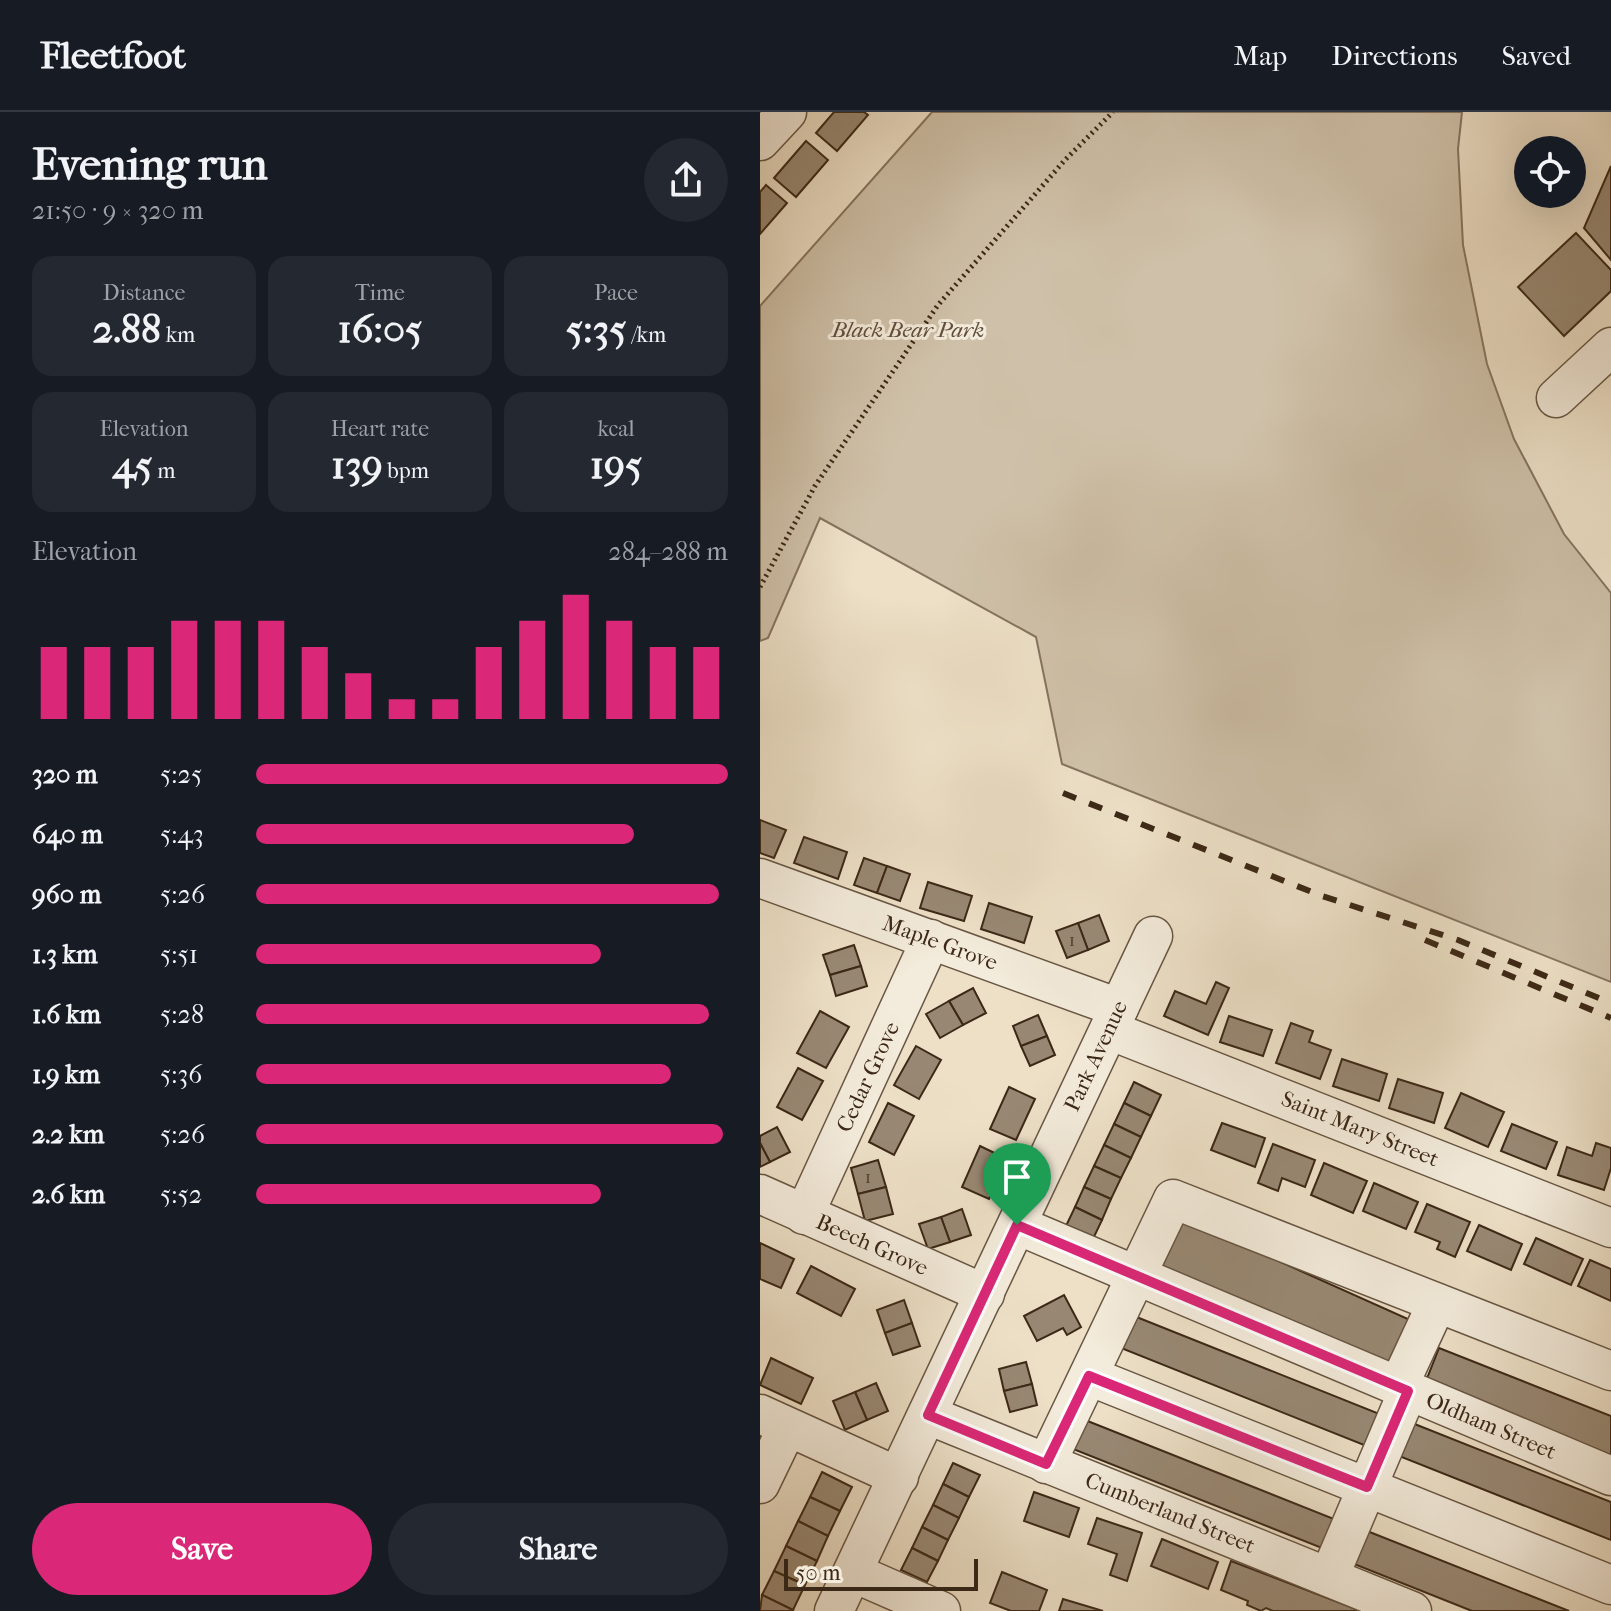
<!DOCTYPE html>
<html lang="en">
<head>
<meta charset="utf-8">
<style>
  body { margin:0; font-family:"IM FELL French Canon",serif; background:#242831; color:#f1f3f6; height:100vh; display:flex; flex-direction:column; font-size:30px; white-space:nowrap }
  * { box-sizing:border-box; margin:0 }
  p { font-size:26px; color:#9ea1a6 }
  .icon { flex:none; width:44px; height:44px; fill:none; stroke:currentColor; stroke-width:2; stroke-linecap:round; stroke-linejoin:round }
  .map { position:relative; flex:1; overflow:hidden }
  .side { display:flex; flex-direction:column; background:#171b24; width:760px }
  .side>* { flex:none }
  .tools { position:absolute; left:754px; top:24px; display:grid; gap:16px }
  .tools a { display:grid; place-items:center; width:72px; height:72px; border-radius:50%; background:#171b24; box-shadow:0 8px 32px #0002; font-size:40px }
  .scale { position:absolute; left:24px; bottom:20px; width:194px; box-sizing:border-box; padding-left:8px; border:4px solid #3c2817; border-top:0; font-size:22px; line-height:28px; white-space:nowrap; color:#3c2817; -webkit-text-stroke:6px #f3ebdb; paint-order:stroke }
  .pin { position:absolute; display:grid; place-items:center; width:68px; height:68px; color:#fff; margin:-82px -34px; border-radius:50% 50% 50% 0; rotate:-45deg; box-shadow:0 0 8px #0007 }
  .pin .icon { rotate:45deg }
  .round { display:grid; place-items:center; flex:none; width:84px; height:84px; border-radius:42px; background:#242831 }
  .headline { display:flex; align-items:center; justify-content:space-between; height:136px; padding:0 32px }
  h1 { font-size:44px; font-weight:700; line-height:60px }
  .stats { display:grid; grid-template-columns:repeat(3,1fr); gap:12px; height:136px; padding:8px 32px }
  .stats div { display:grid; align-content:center; border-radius:20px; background:#242831; text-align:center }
  .stats b { font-size:40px; font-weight:700 }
  .stats small { font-size:22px; font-weight:400 }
  .stats p { font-size:22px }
  .chart { height:224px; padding:16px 32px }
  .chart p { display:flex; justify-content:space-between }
  .chart svg { width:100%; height:144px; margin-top:8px; stroke:#db2777; stroke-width:6 }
  .cta { display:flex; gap:16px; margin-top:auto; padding:16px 32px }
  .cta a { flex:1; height:92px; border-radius:48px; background:#db2777; color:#fff; font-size:32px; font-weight:700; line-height:92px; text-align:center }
  .cta a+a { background:#242831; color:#f1f3f6 }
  ul { padding:0 32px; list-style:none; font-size:26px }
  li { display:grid; grid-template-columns:128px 96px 1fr; align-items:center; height:60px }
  li i { height:20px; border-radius:10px; background:#db2777 }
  header { display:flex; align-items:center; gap:48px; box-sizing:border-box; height:112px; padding:0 40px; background:#171b24; border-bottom:2px solid #363941 }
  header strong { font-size:38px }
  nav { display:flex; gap:44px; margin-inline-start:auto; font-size:28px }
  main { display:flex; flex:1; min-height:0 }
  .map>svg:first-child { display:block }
</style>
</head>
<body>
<header>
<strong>Fleetfoot</strong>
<nav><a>Map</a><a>Directions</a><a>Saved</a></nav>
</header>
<main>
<section class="side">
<div class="headline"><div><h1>Evening run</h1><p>21:50 · 9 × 320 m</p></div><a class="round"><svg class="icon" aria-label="share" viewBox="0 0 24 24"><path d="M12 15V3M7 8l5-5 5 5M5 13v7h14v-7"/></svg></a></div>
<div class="stats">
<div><p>Distance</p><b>2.88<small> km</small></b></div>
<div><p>Time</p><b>16:05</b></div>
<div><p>Pace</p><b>5:35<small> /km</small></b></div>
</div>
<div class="stats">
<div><p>Elevation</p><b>45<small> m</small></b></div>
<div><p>Heart rate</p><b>139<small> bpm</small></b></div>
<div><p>kcal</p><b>195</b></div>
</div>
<div class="chart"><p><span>Elevation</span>284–288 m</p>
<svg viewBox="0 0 160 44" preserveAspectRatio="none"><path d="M5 44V22M15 44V22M25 44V22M35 44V14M45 44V14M55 44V14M65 44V22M75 44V30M85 44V38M95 44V38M105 44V22M115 44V14M125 44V6M135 44V14M145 44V22M155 44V22"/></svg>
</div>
<ul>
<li><b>320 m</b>5:25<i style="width:100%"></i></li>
<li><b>640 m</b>5:43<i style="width:80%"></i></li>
<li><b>960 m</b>5:26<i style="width:98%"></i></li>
<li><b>1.3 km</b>5:51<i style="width:73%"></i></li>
<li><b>1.6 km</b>5:28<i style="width:96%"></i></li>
<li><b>1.9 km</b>5:36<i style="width:88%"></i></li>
<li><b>2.2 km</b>5:26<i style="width:99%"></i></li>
<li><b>2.6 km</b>5:52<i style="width:73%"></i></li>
</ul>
<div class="cta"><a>Save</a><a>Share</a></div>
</section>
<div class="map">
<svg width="851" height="1499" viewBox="0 0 851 1499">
  <rect width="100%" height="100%" fill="#ede0c7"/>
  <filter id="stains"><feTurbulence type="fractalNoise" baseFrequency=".0025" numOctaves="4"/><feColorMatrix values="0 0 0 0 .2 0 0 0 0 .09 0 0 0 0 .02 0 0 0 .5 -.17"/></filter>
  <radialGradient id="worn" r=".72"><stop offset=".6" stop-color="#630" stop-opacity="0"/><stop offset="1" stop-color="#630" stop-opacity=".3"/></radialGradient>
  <polygon fill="#cfc1a9" stroke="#867460" stroke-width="2" points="172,0 702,0 698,37 703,133 727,252 754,327 804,422 851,481 851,870 302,652 276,525 60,406 8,526 0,529 0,194"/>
  <g fill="#988873" stroke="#3c2817" stroke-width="2">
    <polygon points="74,0 104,0 108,3 77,39 56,21"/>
    <polygon points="46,29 68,48 36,85 14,66"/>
    <polygon points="851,54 851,148 824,116"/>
    <polygon points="6,73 27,91 0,122 0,80"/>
    <polygon points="816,121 851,158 851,179 804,224 758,175"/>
    <polygon points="0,708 26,718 14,746 0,741"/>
    <polygon points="44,725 87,740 78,767 34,751"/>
    <polygon points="104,746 127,754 117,781 94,773"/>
    <polygon points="127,754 150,762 140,789 117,781"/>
    <polygon points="168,770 212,784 204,809 160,796"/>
    <polygon points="229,791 272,805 264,831 221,817"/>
    <polygon points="339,803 349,829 328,838 318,811"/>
    <polygon points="318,811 328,838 307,846 296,819"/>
    <polygon points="94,833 101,854 70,863 63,843"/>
    <polygon points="101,854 107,874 76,884 70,863"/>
    <polygon points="456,870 469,876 448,923 404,904 415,879 446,892"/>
    <polygon points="213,876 226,901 203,913 189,889"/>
    <polygon points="189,889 203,913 180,926 166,902"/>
    <polygon points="60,899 89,915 66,956 37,941"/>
    <polygon points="278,903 287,924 261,934 253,914"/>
    <polygon points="469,904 512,918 503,944 460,930"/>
    <polygon points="531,911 553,919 549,930 571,938 560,967 516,951"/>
    <polygon points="287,924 295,943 270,954 261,934"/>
    <polygon points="156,934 181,948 159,987 134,973"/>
    <polygon points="582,947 627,962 619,989 573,974"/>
    <polygon points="38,956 63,969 42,1008 17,995"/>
    <polygon points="638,967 683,981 674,1011 629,996"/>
    <polygon points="374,970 401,983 391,1004 364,991"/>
    <polygon points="249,975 275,987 256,1028 230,1017"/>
    <polygon points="701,981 744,1000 728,1035 685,1016"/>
    <polygon points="128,991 154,1004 134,1043 109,1030"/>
    <polygon points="364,991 391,1004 381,1025 354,1012"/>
    <polygon points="462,1011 505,1026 495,1055 451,1038"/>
    <polygon points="354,1012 381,1025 371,1046 344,1033"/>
    <polygon points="752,1012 797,1030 786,1057 741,1039"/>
    <polygon points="17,1015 30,1040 10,1050 0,1031 0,1024"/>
    <polygon points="0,1031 10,1050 0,1055"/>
    <polygon points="836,1031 851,1036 851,1056 844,1078 798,1063 807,1035 832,1044"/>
    <polygon points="513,1032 555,1048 545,1075 522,1066 518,1079 498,1071"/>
    <polygon points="344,1033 371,1046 361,1066 334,1054"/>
    <polygon points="220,1034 247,1047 229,1087 202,1075"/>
    <polygon points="118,1048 126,1075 98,1082 91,1056"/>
    <polygon points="564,1051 607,1069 593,1101 551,1083"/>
    <polygon points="334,1054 361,1066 351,1087 324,1075"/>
    <polygon points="614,1071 658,1090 646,1117 603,1099"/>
    <polygon points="126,1075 133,1102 105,1109 98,1082"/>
    <polygon points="324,1075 351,1087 342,1108 315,1095"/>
    <polygon points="667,1092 710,1110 695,1145 677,1137 680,1130 655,1120"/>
    <polygon points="315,1095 342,1108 332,1129 305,1116"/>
    <polygon points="202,1097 211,1123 190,1130 181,1105"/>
    <polygon points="418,1104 659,1212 637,1262 395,1154"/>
    <polygon points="181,1105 190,1130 168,1137 159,1112"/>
    <polygon points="719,1113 762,1132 751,1158 707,1139"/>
    <polygon points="776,1126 823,1147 811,1173 764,1152"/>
    <polygon points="0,1131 34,1147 21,1176 0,1167"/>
    <polygon points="830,1148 851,1157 851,1189 818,1174"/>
    <polygon points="51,1154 95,1177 81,1204 37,1181"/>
    <polygon points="304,1183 321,1215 307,1223 303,1216 277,1229 264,1204"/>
    <polygon points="144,1188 152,1211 125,1221 117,1198"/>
    <polygon points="369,1202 632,1307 619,1339 356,1234"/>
    <polygon points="152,1211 160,1234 133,1243 125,1221"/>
    <polygon points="679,1236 851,1304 851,1343 666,1269"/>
    <polygon points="11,1246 53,1266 41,1292 0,1273"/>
    <polygon points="266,1250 272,1272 244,1279 239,1257"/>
    <polygon points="116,1271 128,1299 107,1308 95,1280"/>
    <polygon points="272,1272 277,1293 250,1300 244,1279"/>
    <polygon points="95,1280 107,1308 85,1318 73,1289"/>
    <polygon points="320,1306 584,1411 572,1440 308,1335"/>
    <polygon points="647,1309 851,1390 851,1428 634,1342"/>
    <polygon points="193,1351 220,1363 209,1385 183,1372"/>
    <polygon points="62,1360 92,1375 80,1399 50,1385"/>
    <polygon points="183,1372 209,1385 199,1406 173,1393"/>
    <polygon points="274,1380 319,1396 309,1425 264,1409"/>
    <polygon points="50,1385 80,1399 68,1424 38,1409"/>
    <polygon points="173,1393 199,1406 188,1428 162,1415"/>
    <polygon points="337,1406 382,1421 367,1469 350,1463 357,1442 328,1432"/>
    <polygon points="38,1409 68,1424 57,1449 26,1434"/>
    <polygon points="162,1415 188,1428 178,1449 152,1436"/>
    <polygon points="602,1417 809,1499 712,1499 589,1450"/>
    <polygon points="402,1427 458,1450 448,1477 391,1454"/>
    <polygon points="26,1434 57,1449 45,1473 14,1459"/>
    <polygon points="152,1436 178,1449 167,1470 141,1458"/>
    <polygon points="471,1449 601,1499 513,1499 506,1496 501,1499 487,1493 488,1489 461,1478"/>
    <polygon points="14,1459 45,1473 33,1498 2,1483"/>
    <polygon points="242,1460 287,1478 279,1499 251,1499 230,1491"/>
    <polygon points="2,1483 33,1498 32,1499 0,1499"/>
    <polygon points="303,1487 343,1499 299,1499"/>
  </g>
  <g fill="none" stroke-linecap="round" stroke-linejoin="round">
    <g stroke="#685643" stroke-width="41">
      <g id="minor">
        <polyline points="0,29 27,0"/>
        <polyline points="796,286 851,235"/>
        <polyline points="0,766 359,896"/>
        <polyline points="349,918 851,1116"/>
        <polyline points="0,1082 225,1182"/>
        <polyline points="44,1103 171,827"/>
        <polyline points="257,1113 851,1364"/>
        <polyline points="329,1264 851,1473"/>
        <polyline points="638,1275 677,1191"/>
        <polyline points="0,1302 139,1365"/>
        <polyline points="168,1303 652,1499"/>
        <polyline points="286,1352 413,1087 851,1259"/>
        <polyline points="0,1372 27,1316"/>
        <polyline points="94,1461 181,1499"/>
        <polyline points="569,1465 648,1279"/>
        <polyline points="74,1499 393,824"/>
      </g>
    </g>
    <polyline stroke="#3c2817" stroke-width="5" stroke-dasharray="2 4" stroke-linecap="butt" points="0,475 55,374 178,193 305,48 353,0"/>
    <use href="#minor" stroke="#f3ebdb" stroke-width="38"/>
    <g stroke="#3c2817" stroke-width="6" stroke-dasharray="14 14" stroke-linecap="butt">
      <polyline points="303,681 562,784 698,828 851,891"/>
      <polyline points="665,828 851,906"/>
    </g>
  </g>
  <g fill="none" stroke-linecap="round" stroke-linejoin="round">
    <g stroke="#fff" stroke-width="16">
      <polygon id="route" points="257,1113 648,1279 607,1375 329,1264 286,1352 168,1303"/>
    </g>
    <use href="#route" stroke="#db2777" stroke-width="10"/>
  </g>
  <g text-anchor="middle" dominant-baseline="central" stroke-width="6" stroke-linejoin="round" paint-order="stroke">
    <g font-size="18" fill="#53402e">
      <text x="312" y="828">1</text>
      <text x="108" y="1065">1</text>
    </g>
    <g font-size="22" font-style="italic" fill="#614e3c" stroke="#f3ebdb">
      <text x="148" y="218">Black Bear Park</text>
    </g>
    <g font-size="22" fill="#3c2817" stroke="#f3ebdb">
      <text transform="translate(180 831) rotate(20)">Maple Grove</text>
      <text transform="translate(336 944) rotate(-65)">Park Avenue</text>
      <text transform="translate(108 965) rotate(-65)">Cedar Grove</text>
      <text transform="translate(600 1017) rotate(22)">Saint Mary Street</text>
      <text transform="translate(112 1133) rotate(24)">Beech Grove</text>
      <text transform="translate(731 1314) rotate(23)">Oldham Street</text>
      <text transform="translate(410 1401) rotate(22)">Cumberland Street</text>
    </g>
  </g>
  <rect width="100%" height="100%" filter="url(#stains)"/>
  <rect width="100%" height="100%" fill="url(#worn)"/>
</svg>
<div class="tools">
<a><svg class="icon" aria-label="locate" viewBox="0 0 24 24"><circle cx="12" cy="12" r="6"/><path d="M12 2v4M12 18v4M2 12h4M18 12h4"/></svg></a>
</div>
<div class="scale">50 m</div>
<div class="pin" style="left:257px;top:1113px;background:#1e9e55"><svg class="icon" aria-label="arrive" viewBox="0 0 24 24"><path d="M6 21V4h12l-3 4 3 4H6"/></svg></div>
</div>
</main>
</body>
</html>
